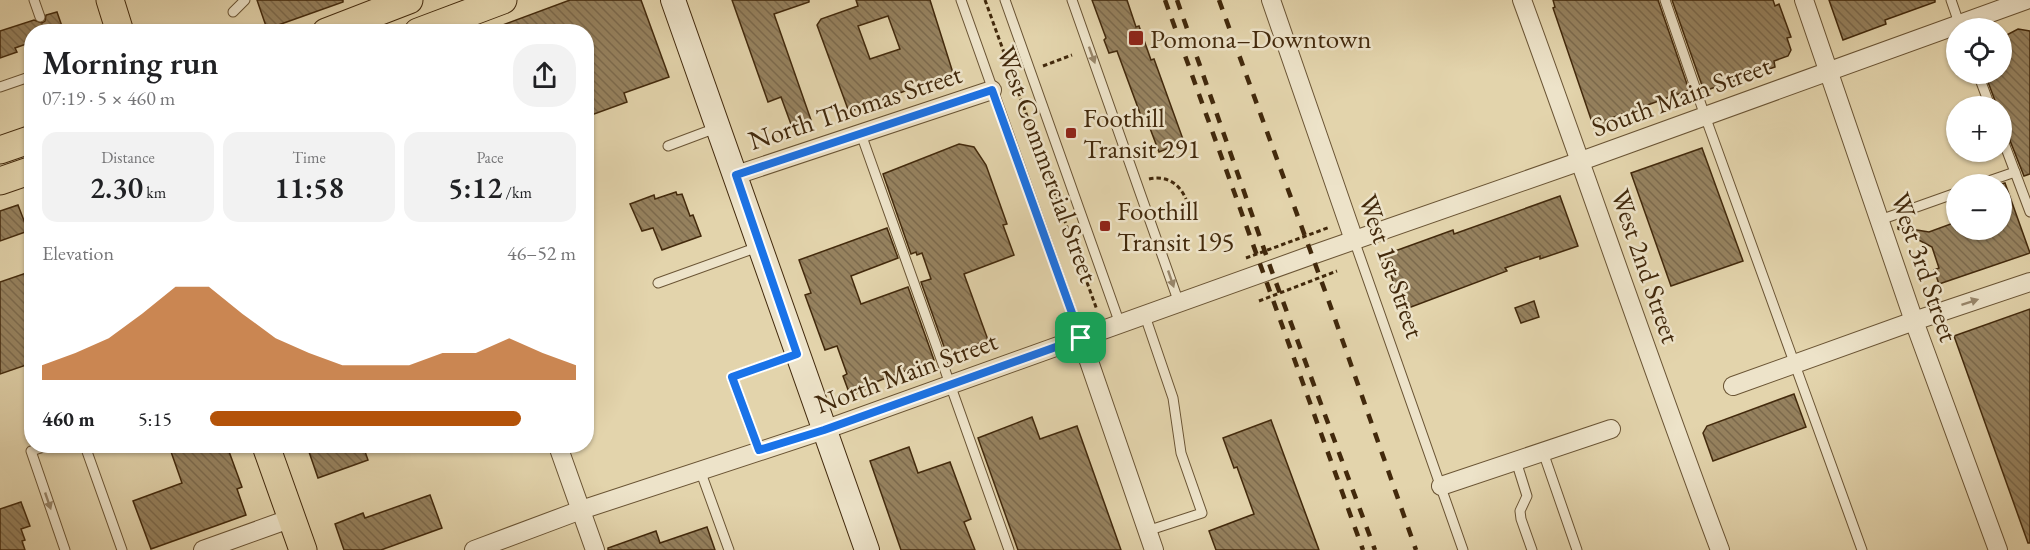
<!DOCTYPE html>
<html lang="en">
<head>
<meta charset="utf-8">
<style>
  body { margin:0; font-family:"EB Garamond",serif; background:#f2f2f2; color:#202124; height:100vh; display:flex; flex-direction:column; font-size:22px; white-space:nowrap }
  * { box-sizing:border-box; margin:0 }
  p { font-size:20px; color:#757577 }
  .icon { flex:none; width:33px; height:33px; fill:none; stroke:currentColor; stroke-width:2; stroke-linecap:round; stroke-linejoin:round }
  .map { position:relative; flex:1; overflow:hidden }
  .side { position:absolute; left:24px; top:24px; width:570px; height:429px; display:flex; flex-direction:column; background:#fff; border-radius:24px; box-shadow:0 2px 4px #0004 }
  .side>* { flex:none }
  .controls { position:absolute; left:1946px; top:18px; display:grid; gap:12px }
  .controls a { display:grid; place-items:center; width:66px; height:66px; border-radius:50%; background:#fff; box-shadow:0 2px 4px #0004; font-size:30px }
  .pin { position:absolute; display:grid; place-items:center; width:51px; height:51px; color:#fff; margin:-26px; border-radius:12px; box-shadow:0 3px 9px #0006 }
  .round { display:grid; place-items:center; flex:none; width:63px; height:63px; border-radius:24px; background:#f2f2f2 }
  .summary { display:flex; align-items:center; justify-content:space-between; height:102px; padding:0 18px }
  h1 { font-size:33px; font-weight:600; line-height:45px }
  .figures { display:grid; grid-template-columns:repeat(3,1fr); gap:9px; height:102px; padding:6px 18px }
  .figures div { display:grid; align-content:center; border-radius:15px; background:#f2f2f2; text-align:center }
  .figures b { font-size:30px; font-weight:600 }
  .figures small { font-size:16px; font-weight:400 }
  .figures p { font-size:16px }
  .chart { height:168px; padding:12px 18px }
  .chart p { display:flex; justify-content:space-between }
  .chart svg { width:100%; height:108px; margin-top:6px; fill:#b45309; opacity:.7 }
  ul { padding:0 18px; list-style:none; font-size:20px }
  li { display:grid; grid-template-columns:96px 72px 1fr; align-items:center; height:45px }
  li i { height:15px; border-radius:8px; background:#b45309 }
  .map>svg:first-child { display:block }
</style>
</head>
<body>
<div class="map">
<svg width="2030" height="550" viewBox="0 0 2030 550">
  <defs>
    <pattern id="building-back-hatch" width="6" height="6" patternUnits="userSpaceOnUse" patternTransform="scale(1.5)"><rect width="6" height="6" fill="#96825f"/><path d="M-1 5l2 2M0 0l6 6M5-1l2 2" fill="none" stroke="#7c6a4d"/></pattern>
  </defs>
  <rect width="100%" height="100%" fill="#e3d4ac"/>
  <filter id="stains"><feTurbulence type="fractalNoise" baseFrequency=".00333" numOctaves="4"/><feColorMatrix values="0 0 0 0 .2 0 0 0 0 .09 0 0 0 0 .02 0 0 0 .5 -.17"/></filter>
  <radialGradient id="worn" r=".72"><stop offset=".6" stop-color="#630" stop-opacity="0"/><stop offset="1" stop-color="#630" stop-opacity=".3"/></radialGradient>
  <g fill="url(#building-back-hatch)" stroke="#42290c" stroke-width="1.5" fill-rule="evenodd">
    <polygon points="257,0 343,0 343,2 267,29"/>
    <polygon points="570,0 641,0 669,77 624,93 627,102 586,117 586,32 489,32 489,30"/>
    <polygon points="732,0 809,0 809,2 774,14 811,120 792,127 781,97 768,102"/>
    <path d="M856,0H930L953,73L849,112L817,25L821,19L858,6ZM888,16L900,49L870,59L858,26Z"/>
    <polygon points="1092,0 1127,0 1136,27 1139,26 1151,60 1154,59 1184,142 1159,152 1148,123 1144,124 1117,51 1109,53 1104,40 1106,38"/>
    <polygon points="1553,0 1658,0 1689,90 1606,120 1607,124 1594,128 1553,8 1555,7"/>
    <polygon points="1672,0 1773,0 1775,6 1779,4 1791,37 1787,38 1791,50 1788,56 1774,61 1775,67 1704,91"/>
    <polygon points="1829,0 1935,0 1935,2 1885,20 1886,24 1843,40"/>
    <polygon points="57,12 64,32 32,32 32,42 15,48 17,52 0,58 0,31 34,20 42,23 45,21 46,15"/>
    <polygon points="2018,29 2030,31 2030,174 2024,176 2007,133 2001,128 2001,106 1997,106 1985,74 2001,74 2001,38"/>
    <polygon points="959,144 974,147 986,165 1007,224 1003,225 1014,255 964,274 988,340 947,355 921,282 931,279 922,253 917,255 916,252 911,254 883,174"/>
    <polygon points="1702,148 1743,261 1671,286 1631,173"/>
    <polygon points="2005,183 2030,253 1939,284 1934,270 1939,268 1932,247 1898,229 1898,227 1929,232 1956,222 1956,230 2001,230 2001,184"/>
    <polygon points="676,192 677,195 682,194 690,216 693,215 701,236 662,250 653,228 642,231 630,204 654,195 655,199"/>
    <polygon points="1560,196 1578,246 1540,259 1540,256 1505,268 1507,271 1403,310 1384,255 1453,230 1454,234"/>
    <polygon points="18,205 28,231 0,241 0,211"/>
    <polygon points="887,228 898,258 851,276 861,304 908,287 934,360 873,383 874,386 850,395 843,376 847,374 837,346 825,350 805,295 811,293 799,260"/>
    <polygon points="32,271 32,363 0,374 0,282"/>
    <polygon points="1534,301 1539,317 1521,323 1515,308"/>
    <polygon points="2030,309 2030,543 2028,543 1954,336"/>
    <polygon points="1794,394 1806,427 1713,461 1703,433 1707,426"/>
    <polygon points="1032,417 1040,439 1077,426 1121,550 1018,550 978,438"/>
    <polygon points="1271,420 1319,550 1216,550 1209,531 1254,514 1237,467 1234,468 1223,438"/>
    <polygon points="169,446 227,446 242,487 237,489 246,515 151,549 133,501 182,483"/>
    <polygon points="307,446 363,446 368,460 318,478"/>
    <polygon points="909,447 918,473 950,462 971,519 964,522 975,550 901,550 870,461"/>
    <polygon points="430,495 442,528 381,550 344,550 335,524 363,513 365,518"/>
    <polygon points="21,502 30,526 21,529 25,540 22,541 25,550 0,550 0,509"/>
    <polygon points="707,527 715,550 608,550 608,548 656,531 660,543"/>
  </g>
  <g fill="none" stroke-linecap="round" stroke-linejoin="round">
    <g stroke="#6a5434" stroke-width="11">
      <g id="lane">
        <polyline points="34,0 40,17"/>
        <polyline points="961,0 1081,338"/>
        <polyline points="1005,0 1120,324"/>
        <polyline points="1072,0 1179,303"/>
        <polyline points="1665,0 1705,116 1862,550"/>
        <polyline points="1951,0 1960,26"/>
        <polyline points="233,12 245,0"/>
        <polyline points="1978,74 1990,106"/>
        <polyline points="0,87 32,76"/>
        <polyline points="861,134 1009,550"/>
        <polyline points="2001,135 2030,212"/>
        <polyline points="668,146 716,128"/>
        <polyline points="1980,184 2015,172"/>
        <polyline points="1880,220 1956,193"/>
        <polyline points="1354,240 1463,550"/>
        <polyline points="658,283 758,247"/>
        <polyline points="1145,316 1173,398 1181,453 1202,513 1147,531"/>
        <polyline points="47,446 31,451 65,550"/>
        <polyline points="85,446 122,550"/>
        <polyline points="759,450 732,377 797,354"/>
        <polyline points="1543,452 1577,550"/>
        <polyline points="1516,461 1527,496 1520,511 1521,519 1532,550"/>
        <polyline points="700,470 729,550"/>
      </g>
    </g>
    <g stroke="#6a5434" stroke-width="20">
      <g id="street">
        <polyline points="1271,0 1354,240"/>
        <path d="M1522,0C1589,183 1651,367 1720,550"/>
        <polyline points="1804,0 1914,321 1998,550"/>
        <polyline points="736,175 992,90"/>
        <polyline points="1081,338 1154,550"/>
        <polyline points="1733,386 1914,321 2030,282"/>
        <polyline points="558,446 595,550"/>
        <polyline points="1441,486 1611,429"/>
        <polyline points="203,550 292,518"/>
        <polyline points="474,550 581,510 824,430 1312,255 1581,161 2026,0"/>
      </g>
    </g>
    <g stroke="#42290c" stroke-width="26">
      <polyline id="secondary" points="673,0 867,550"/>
    </g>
    <g stroke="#42290c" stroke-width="29">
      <g id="primary">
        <polyline points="110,0 120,32"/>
        <polyline points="326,32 409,0"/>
        <polyline points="418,32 503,0"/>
        <polyline points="0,150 32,139"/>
        <polyline points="0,181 32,170"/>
        <polyline points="266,446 303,550"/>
      </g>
    </g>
    <g stroke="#42290c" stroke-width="3" stroke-dasharray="4.5 3" stroke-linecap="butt">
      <polyline points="985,0 1097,310"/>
      <polyline points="1043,66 1072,55"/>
      <path d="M1149,179C1166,175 1179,183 1186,199"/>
      <polyline points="1246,258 1330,227"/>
      <polyline points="1259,301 1337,271"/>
    </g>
    <use href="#lane" stroke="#ede3c9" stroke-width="9"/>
    <use href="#street" stroke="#ede3c9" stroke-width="18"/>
    <use href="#secondary" stroke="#ede3c9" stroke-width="24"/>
    <use href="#primary" stroke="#e3d4ac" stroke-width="27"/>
    <g stroke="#42290c" stroke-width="4.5" stroke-dasharray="10 10" stroke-linecap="butt">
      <polyline points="1165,0 1363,550"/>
      <polyline points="1177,0 1271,269 1375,550"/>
      <polyline points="1219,0 1329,302 1416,550"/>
    </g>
  </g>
  <defs><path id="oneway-solid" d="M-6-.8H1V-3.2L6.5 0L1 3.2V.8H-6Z" transform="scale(1.5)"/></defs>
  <g fill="#98866a">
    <use href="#oneway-solid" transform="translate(1092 55) rotate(70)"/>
    <use href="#oneway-solid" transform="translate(1171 279) rotate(71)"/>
    <use href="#oneway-solid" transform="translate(1970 302) rotate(-18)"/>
    <use href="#oneway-solid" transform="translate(48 501) rotate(71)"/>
  </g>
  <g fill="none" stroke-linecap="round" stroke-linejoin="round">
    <g stroke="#fff" stroke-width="12">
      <polygon id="route" points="992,90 1081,338 824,430 759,450 732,377 797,354 736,175"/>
    </g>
    <use href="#route" stroke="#1a73e8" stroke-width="8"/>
  </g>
  <g fill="#8f2418" stroke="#ede3c9" stroke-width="2">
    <rect x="1128" y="30" width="16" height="16" rx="3"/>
    <rect x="1065" y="127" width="12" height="12" rx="3"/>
    <rect x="1099" y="220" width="12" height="12" rx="3"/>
  </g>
  <g text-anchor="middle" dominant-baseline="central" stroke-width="5" stroke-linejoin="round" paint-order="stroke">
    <g font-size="27" fill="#42290c" stroke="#ede3c9" text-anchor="start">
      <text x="1150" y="38">Pomona–Downtown</text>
      <text x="1083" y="117">Foothill<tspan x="1083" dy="31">Transit 291</tspan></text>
      <text x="1117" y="210">Foothill<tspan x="1117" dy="31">Transit 195</tspan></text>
    </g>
    <g font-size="27" fill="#42290c" stroke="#ede3c9">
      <text transform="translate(1681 96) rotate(-20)">South Main Street</text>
      <text transform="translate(855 107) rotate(-18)">North Thomas Street</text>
      <text transform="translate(1048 164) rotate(70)">West Commercial Street</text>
      <text transform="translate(1392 266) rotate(71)">West 1st Street</text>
      <text transform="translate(1646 266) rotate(71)">West 2nd Street</text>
      <text transform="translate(1925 267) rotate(71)">West 3rd Street</text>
      <text transform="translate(906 372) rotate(-20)">North Main Street</text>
    </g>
  </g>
  <rect width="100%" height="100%" filter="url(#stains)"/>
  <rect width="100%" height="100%" fill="url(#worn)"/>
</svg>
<div class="controls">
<a><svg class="icon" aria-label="locate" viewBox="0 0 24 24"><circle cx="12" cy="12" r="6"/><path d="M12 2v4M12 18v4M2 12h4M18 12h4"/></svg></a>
<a>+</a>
<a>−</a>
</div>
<div class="pin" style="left:1081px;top:338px;background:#1e9e55"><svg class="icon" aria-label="arrive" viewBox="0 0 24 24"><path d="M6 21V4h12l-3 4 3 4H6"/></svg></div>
<section class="side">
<div class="summary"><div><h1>Morning run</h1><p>07:19 · 5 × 460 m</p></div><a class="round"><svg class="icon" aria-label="share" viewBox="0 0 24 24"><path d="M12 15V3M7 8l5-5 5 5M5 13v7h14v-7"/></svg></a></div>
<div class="figures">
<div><p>Distance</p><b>2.30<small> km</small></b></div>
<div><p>Time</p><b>11:58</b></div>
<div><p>Pace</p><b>5:12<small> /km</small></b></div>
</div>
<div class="chart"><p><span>Elevation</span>46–52 m</p>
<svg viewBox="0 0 160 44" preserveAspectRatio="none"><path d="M0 44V38L10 33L20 27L30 17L40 6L50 6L60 17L70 27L80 33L90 38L100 38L110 38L120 33L130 33L140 27L150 33L160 38V44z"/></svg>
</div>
<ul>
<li><b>460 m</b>5:15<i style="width:85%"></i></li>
</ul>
</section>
</div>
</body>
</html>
